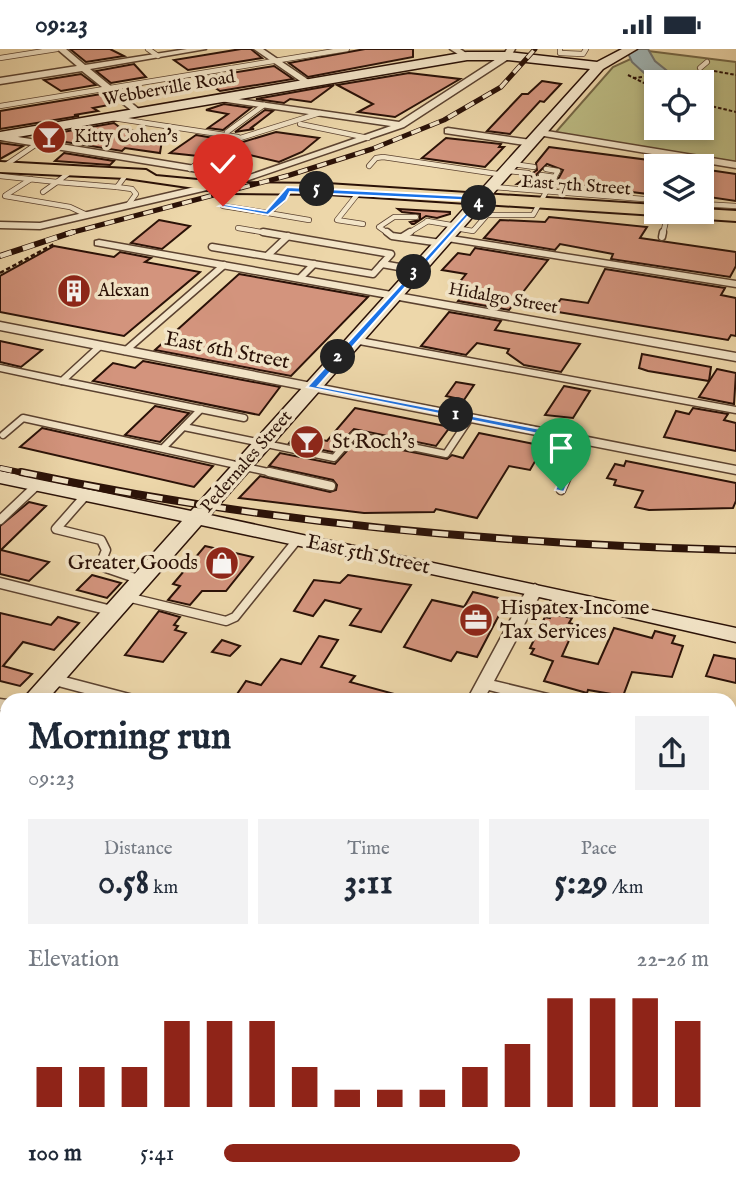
<!DOCTYPE html>
<html lang="en">
<head>
<meta charset="utf-8">
<style>
  body { margin:0; font-family:"IM FELL English",serif; background:#f2f2f3; color:#1f2937; height:100vh; display:flex; flex-direction:column; font-size:26px; white-space:nowrap }
  * { box-sizing:border-box; margin:0 }
  p { font-size:23px; color:#747a83 }
  .icon { flex:none; width:38px; height:38px; fill:none; stroke:currentColor; stroke-width:2; stroke-linecap:round; stroke-linejoin:round }
  .map { position:relative; flex:1; overflow:hidden }
  .drawer { position:absolute; left:0px; top:644px; width:737px; height:502px; display:flex; flex-direction:column; background:#fff; border-radius:21px 21px 0 0; box-shadow:0 4px 10px #0003 }
  .drawer>* { flex:none }
  .fabs { position:absolute; left:644px; top:21px; display:grid; gap:14px }
  .fabs a { display:grid; place-items:center; width:70px; height:70px; border-radius:0px; background:#fff; box-shadow:0 4px 10px #0003; font-size:35px }
  .pin { position:absolute; display:grid; place-items:center; width:60px; height:60px; color:#fff; margin:-72px -30px; border-radius:50% 50% 50% 0; rotate:-45deg; box-shadow:0 0 7px #0007 }
  .pin .icon { rotate:45deg }
  .km { position:absolute; width:35px; height:35px; margin:-18px; border-radius:50%; background:#222; color:#fff; font-size:19px; line-height:35px; text-align:center }
  .round { display:grid; place-items:center; flex:none; width:74px; height:74px; border-radius:0px; background:#f2f2f3 }
  .headline { display:flex; align-items:center; justify-content:space-between; height:119px; padding:0 28px }
  h1 { font-size:38px; font-weight:700; line-height:52px }
  .metrics { display:grid; grid-template-columns:repeat(3,1fr); gap:10px; height:119px; padding:7px 28px }
  .metrics div { display:grid; align-content:center; border-radius:0px; background:#f2f2f3; text-align:center }
  .metrics b { font-size:35px; font-weight:700 }
  .metrics small { font-size:19px; font-weight:400 }
  .metrics p { font-size:19px }
  .chart { height:196px; padding:14px 28px }
  .chart p { display:flex; justify-content:space-between }
  .chart svg { width:100%; height:126px; margin-top:7px; stroke:#8f2418; stroke-width:6 }
  ul { padding:0 28px; list-style:none; font-size:23px }
  li { display:grid; grid-template-columns:112px 84px 1fr; align-items:center; height:52px }
  li i { height:18px; border-radius:9px; background:#8f2418 }
  .status { display:flex; justify-content:space-between; align-items:center; height:49px; padding:0 35px; background:#fff; direction:ltr }
  .status svg { height:19px; fill:currentColor }
  .map>svg:first-child { display:block }
</style>
</head>
<body>
<div class="status"><b>09:23</b><svg viewBox="0 0 49 12"><path d="M0 12V9h3v3zM5 12V6h3v6zM10 12V3h3v9zM15 12V0h3v12zM26 1h20v11H26zM47 4h2v5h-2z"/></svg></div>
<div class="map">
<svg width="736" height="1146" viewBox="0 0 736 1146">
  <rect width="100%" height="100%" fill="#edd7aa"/>
  <filter id="stains"><feTurbulence type="fractalNoise" baseFrequency=".00286" numOctaves="4"/><feColorMatrix values="0 0 0 0 .2 0 0 0 0 .09 0 0 0 0 .02 0 0 0 .5 -.17"/></filter>
  <radialGradient id="worn" r=".72"><stop offset=".6" stop-color="#630" stop-opacity="0"/><stop offset="1" stop-color="#630" stop-opacity=".3"/></radialGradient>
  <path fill="#bdbd85" stroke="#746746" stroke-width="2" fill-rule="evenodd" d="M648,2L736,13V113L555,84L613,18ZM656,33H702V79H656Z"/>
  <polygon fill="#a0b6b6" stroke="#717470" stroke-width="2" points="626,0 648,0 655,12 681,33 656,35 632,13"/>
  <g fill="#d3947d" stroke="#2a1107" stroke-width="2">
    <polygon points="70,0 110,0 124,7 86,13"/>
    <polygon points="241,0 251,0 262,9 188,21 174,11"/>
    <polygon points="365,0 413,0 413,8 308,28 289,14"/>
    <polygon points="134,15 146,28 111,34 96,22"/>
    <polygon points="274,17 293,30 220,42 200,29"/>
    <polygon points="409,24 460,30 395,68 358,63 373,55 337,36"/>
    <polygon points="81,25 96,36 61,42 44,31"/>
    <polygon points="542,32 561,35 544,53 540,52 510,85 487,82 522,45 528,45"/>
    <polygon points="334,36 311,53 290,50 284,54 256,50"/>
    <polygon points="101,45 114,55 93,59 98,62 74,66 79,67 0,80 0,62"/>
    <polygon points="224,55 251,59 223,81 208,79 228,65 206,61"/>
    <polygon points="265,61 273,62 251,79 254,80 235,83"/>
    <polygon points="114,74 122,80 142,83 136,87 162,91 160,104 125,99 122,102 34,88"/>
    <polygon points="276,83 319,89 302,103 279,113 250,106 237,115 211,109 223,99"/>
    <polygon points="196,86 220,90 198,107 170,104"/>
    <polygon points="446,89 501,95 499,98 504,98 485,118 422,109"/>
    <polygon points="0,94 23,97 0,110"/>
    <polygon points="549,98 656,112 656,146 584,137 582,140 554,138 563,121 547,115 536,126 539,130 547,132 544,137 517,135 537,121 536,114"/>
    <polygon points="64,104 114,112 110,116 55,112"/>
    <polygon points="702,120 736,125 736,152 702,147"/>
    <polygon points="398,160 450,163 450,165 437,169 426,167 414,175 412,175 410,173 420,171 420,165 402,163"/>
    <polygon points="549,168 647,178 640,189 736,203 736,217 730,228 611,210 613,205 560,195 555,201 484,189 500,171 545,173"/>
    <polygon points="159,171 190,177 162,200 131,194"/>
    <polygon points="54,197 114,208 120,203 151,209 145,213 200,223 124,287 0,263 0,227"/>
    <polygon points="475,199 548,211 509,261 458,252 462,247 450,245 466,225 442,221 458,204 470,206"/>
    <polygon points="605,220 725,239 721,246 736,249 736,287 731,286 728,291 552,262 561,250 588,254"/>
    <polygon points="239,225 284,233 368,248 291,327 155,301"/>
    <polygon points="449,263 501,272 495,281 580,295 561,323 524,316 507,304 509,300 477,294 466,306 421,297"/>
    <polygon points="0,292 42,301 21,318 0,313"/>
    <polygon points="642,305 711,318 709,332 648,322 639,319"/>
    <polygon points="143,312 280,338 259,366 93,332 113,314 135,319"/>
    <polygon points="717,320 736,324 734,355 699,348"/>
    <polygon points="456,333 474,336 464,351 446,347"/>
    <polygon points="564,337 590,342 573,369 545,366"/>
    <polygon points="155,357 189,364 160,393 125,386"/>
    <polygon points="355,359 450,378 436,397 354,380 332,403 289,394 296,385 327,392"/>
    <polygon points="693,359 728,365 724,371 736,374 736,402 664,388 676,362 689,365"/>
    <polygon points="42,379 213,417 194,438 20,398"/>
    <polygon points="479,384 544,397 530,421 509,417 477,469 436,460 434,463 364,464 239,449 260,427 330,443 336,441 337,436 333,431 269,417 280,404 335,415 356,392 447,410 452,406 463,409"/>
    <polygon points="626,412 736,434 736,452 733,459 649,461 635,458 643,442 614,436 616,431 607,429 615,415 624,417"/>
    <polygon points="29,453 46,457 1,501 49,513 29,532 0,525 0,477"/>
    <polygon points="205,497 253,508 226,542 202,542 190,556 168,551 180,537 173,535"/>
    <polygon points="92,526 121,534 107,549 77,541"/>
    <polygon points="348,526 411,536 381,583 350,576 361,560 325,551 313,567 294,562 314,531 340,534"/>
    <polygon points="473,543 507,551 477,608 457,603 451,612 404,598 432,551 464,558"/>
    <polygon points="159,562 180,568 174,576 178,577 175,581 186,584 163,613 125,606"/>
    <polygon points="0,564 51,576 58,568 79,574 54,601 23,593 3,617 32,625 20,637 0,632"/>
    <polygon points="552,565 572,569 569,574 576,576 562,607 598,615 614,579 652,589 655,582 675,587 672,594 683,597 672,628 632,623 623,647 588,641 587,644 544,632 553,612 531,605 534,600 530,599 545,568 550,569"/>
    <polygon points="319,587 338,591 321,618 355,627 350,633 398,646 398,651 346,651 329,647 326,651 233,651 246,632 261,636 281,610 301,615"/>
    <polygon points="222,591 240,597 230,607 212,603"/>
    <polygon points="714,606 736,610 736,634 706,627"/>
  </g>
  <g fill="none" stroke-linecap="round" stroke-linejoin="round">
    <g stroke="#5b4230" stroke-width="6">
      <g id="lane-far2">
        <polyline points="148,0 158,7"/>
        <polyline points="560,0 560,4 583,5 586,0"/>
        <polyline points="0,9 57,0"/>
        <polyline points="700,19 707,13"/>
        <polyline points="0,57 347,0"/>
        <polyline points="113,69 238,88"/>
        <polyline points="300,75 368,89"/>
        <polyline points="227,83 264,56"/>
        <polyline points="513,115 534,118"/>
        <polyline points="369,117 376,109 383,108 504,126"/>
        <polyline points="0,120 38,94"/>
        <polyline points="190,120 221,95 320,64"/>
        <polyline points="507,122 528,124"/>
        <polyline points="70,123 57,133 117,138 126,126"/>
        <polyline points="541,126 555,128"/>
        <polyline points="0,127 57,133"/>
        <polyline points="117,138 132,140 136,145 128,156"/>
        <polyline points="493,138 656,151"/>
        <polyline points="360,142 337,171 363,175"/>
        <polyline points="43,143 57,133"/>
        <polyline points="6,146 31,130"/>
        <polyline points="5,147 70,158 87,166"/>
        <polyline points="702,155 736,157"/>
        <polyline points="223,157 268,164 284,150 287,141"/>
        <polyline points="268,164 309,171"/>
        <polyline points="487,166 533,166 558,122 546,120"/>
        <polyline points="427,172 457,177"/>
        <polyline points="238,179 273,185"/>
        <polyline points="455,179 473,182 487,166 470,163"/>
        <polyline points="389,185 379,178 394,168 416,168"/>
        <polyline points="407,185 428,172"/>
        <polyline points="663,185 668,163"/>
      </g>
    </g>
    <g stroke="#5b4230" stroke-width="9">
      <g id="lane-far1">
        <polyline points="263,183 391,205 382,215 416,221"/>
        <polyline points="387,183 392,187 441,194"/>
        <polyline points="402,188 410,183"/>
        <polyline points="662,188 663,183"/>
        <polyline points="212,198 373,225 382,215"/>
        <polyline points="267,207 288,187"/>
        <polyline points="300,229 314,215"/>
        <polyline points="354,291 736,361"/>
        <polyline points="125,302 224,216"/>
        <polyline points="0,319 62,332 100,297"/>
        <polyline points="62,332 244,369"/>
        <polyline points="184,378 334,409 354,386 446,405 470,369"/>
        <polyline points="3,386 23,369 277,425"/>
        <polyline points="164,398 201,360"/>
        <polyline points="568,425 584,391"/>
      </g>
    </g>
    <g stroke="#5b4230" stroke-width="11">
      <g id="lane">
        <polyline points="269,423 331,437"/>
        <polyline points="561,441 569,423"/>
        <polyline points="85,447 56,480 101,491 106,501 102,511 106,519 141,531"/>
        <polyline points="0,471 36,437"/>
        <polyline points="127,548 226,572 235,568 297,491"/>
      </g>
    </g>
    <g stroke="#5b4230" stroke-width="3">
      <g id="street">
        <polygon points="57,0 66,0 85,16 187,0 206,0 90,20 140,61 141,63 137,66 82,22 0,35 0,29 77,17"/>
        <polygon points="254,0 263,0 313,34 306,36"/>
        <polygon points="450,0 460,0 471,7 464,9"/>
        <polygon points="507,0 515,0 510,9 404,78 243,133 235,131 391,77 220,52 217,51 217,47 399,73 504,5"/>
        <polygon points="448,79 531,91 536,94 531,97 445,84 445,80"/>
        <polygon points="541,81 736,113 736,119 538,86 538,82"/>
        <polygon points="0,85 201,118 217,129 212,132 198,123 0,91"/>
        <polygon points="216,133 220,134 220,138 40,180 0,179 0,173 40,174"/>
        <polygon points="445,186 736,232 736,238 441,191 441,187"/>
        <polygon points="99,191 736,304 736,312 95,196 95,192"/>
        <polygon points="0,273 736,417 736,425 0,281"/>
        <polygon points="0,529 120,559 122,562 114,567 0,539"/>
        <polygon points="535,535 543,540 494,632 556,647 558,651 528,651 489,641 483,651 467,651 527,540"/>
        <polygon points="53,625 137,647 139,651 111,651 47,634 45,630"/>
        <polygon points="0,650 7,651 7,662 0,661"/>
        <polygon points="730,690 736,691 736,703 730,702"/>
        <polygon points="730,806 736,808 736,822 730,820"/>
        <polygon points="0,870 7,872 7,888 0,886"/>
        <polygon points="730,1115 736,1117 736,1137 730,1135"/>
        <polygon points="198,1139 222,1139 219,1146 195,1146"/>
      </g>
    </g>
    <g stroke="#2a1107" stroke-width="3">
      <g id="secondary">
        <polygon points="622,0 637,0 603,20 210,466 736,579 736,593 535,547 201,476 47,651 22,651 182,472 0,434 0,422 191,462 590,20 507,11 467,11 0,91 0,83 467,3 507,3 597,13"/>
        <polygon points="7,673 7,695 0,697 0,675"/>
      </g>
    </g>
    <g stroke="#2a1107" stroke-width="4">
      <g id="primary">
        <polygon points="0,113 146,121 156,127 229,134 327,135 656,156 656,163 663,163 656,166 327,145 229,144 126,129 0,123"/>
        <polygon points="702,160 736,162 736,172 676,168 668,163 702,163"/>
      </g>
    </g>
    <g stroke="#2a1107" stroke-width="2" stroke-dasharray="3.5 2" stroke-linecap="butt">
      <polyline points="714,22 736,26"/>
      <polyline points="628,26 656,40"/>
      <polyline points="633,29 690,23"/>
      <polyline points="702,55 736,63"/>
    </g>
    <polyline stroke="#2a1107" stroke-width="2.5" stroke-dasharray="4.5 2.5" stroke-linecap="butt" points="0,224 54,195"/>
    <use href="#lane-far2" stroke="#f3e5c8" stroke-width="4.5"/>
    <use href="#lane-far1" stroke="#f3e5c8" stroke-width="6"/>
    <use href="#lane" stroke="#f3e5c8" stroke-width="8"/>
    <use href="#street" fill="#f3e5c8" fill-rule="evenodd"/>
    <use href="#secondary" fill="#f3e5c8" fill-rule="evenodd"/>
    <use href="#primary" fill="#edd7aa" fill-rule="evenodd"/>
    <g stroke="#2a1107" stroke-width="5">
      <polyline id="rail-far2" points="66,185 290,126 372,100 444,71 501,38 535,0"/>
    </g>
    <g stroke="#2a1107" stroke-width="6">
      <g id="rail-far1">
        <polyline points="0,207 73,183"/>
        <polyline points="0,419 29,425"/>
      </g>
    </g>
    <g stroke="#2a1107" stroke-width="8">
      <path id="rail" d="M21,423C257,473 495,495 736,501"/>
    </g>
    <use href="#rail-far2" stroke="#f3e5c8" stroke-width="3.5" stroke-dasharray="10" stroke-linecap="butt"/>
    <use href="#rail-far1" stroke="#f3e5c8" stroke-width="4.5" stroke-dasharray="12" stroke-linecap="butt"/>
    <use href="#rail" stroke="#f3e5c8" stroke-width="5" stroke-dasharray="16" stroke-linecap="butt"/>
  </g>
  <polygon fill="#1a73e8" stroke="#fff" stroke-width="2" points="287,138 485,148 318,337 587,389 564,443 555,441 578,393 307,338 477,152 290,143 286,151 268,166 219,157 223,155 266,162"/>
  <defs>
    <g id="bar-disc" transform="scale(1.75)"><circle r="9.5" fill="#8f2418" stroke="#f3e5c8"/><path d="M-6-5H6L.8 .8V4.5H3.5V6h-7V4.5H-.8V.8Z" fill="#fff"/></g>
    <g id="building-disc" transform="scale(1.75)"><circle r="9.5" fill="#8f2418" stroke="#f3e5c8"/><path d="M-4-6H4V6H1V3H-1V6H-4ZM-2.5-4.3h1.7v1.8h-1.7ZM.8-4.3h1.7v1.8H.8ZM-2.5-1h1.7V.8h-1.7ZM.8-1h1.7V.8H.8Z" fill="#fff"/></g>
    <g id="shop-disc" transform="scale(1.75)"><circle r="9.5" fill="#8f2418" stroke="#f3e5c8"/><path d="M-5-2.5h2.3a2.7 3.5 0 0 1 5.4 0H5L5.5 6h-11ZM-1.5-2.5h3a1.5 2.3 0 0 0-3 0Z" fill="#fff"/></g>
    <g id="office-disc" transform="scale(1.75)"><circle r="9.5" fill="#8f2418" stroke="#f3e5c8"/><path d="M-6-3h4V-5.5h4V-3h4V5H-6ZM-1-4.5V-3h2v-1.5ZM-6 0V1H6V0Z" fill="#fff"/></g>
  </defs>
  <g fill-rule="evenodd">
    <use href="#bar-disc" x="49" y="88"/>
    <use href="#building-disc" x="74" y="242"/>
    <use href="#bar-disc" x="307" y="393"/>
    <use href="#shop-disc" x="222" y="514"/>
    <use href="#office-disc" x="476" y="571"/>
  </g>
  <g text-anchor="middle" dominant-baseline="central" stroke-width="7" stroke-linejoin="round" paint-order="stroke">
    <g font-size="18" fill="#2a1107" stroke="#f3e5c8">
      <text transform="translate(169 40) rotate(-10)">Webberville Road</text>
      <text transform="translate(576 137) rotate(4)">East 7th Street</text>
      <text transform="translate(503 250) rotate(10)">Hidalgo Street</text>
      <text transform="translate(247 413) rotate(-49)">Pedernales Street</text>
    </g>
    <g font-size="18" fill="#2a1107" stroke="#f3e5c8" text-anchor="start">
      <text x="74" y="88">Kitty Cohen's</text>
      <text x="98" y="242">Alexan</text>
    </g>
    <g font-size="21" fill="#2a1107" stroke="#f3e5c8">
      <text transform="translate(227 302) rotate(11)">East 6th Street</text>
      <text transform="translate(368 506) rotate(12)">East 5th Street</text>
    </g>
    <g font-size="21" fill="#2a1107" stroke="#f3e5c8" text-anchor="start">
      <text x="332" y="393">St Roch's</text>
      <text x="198" y="514" text-anchor="end">Greater Goods</text>
      <text x="500" y="559">Hispatex Income<tspan x="500" dy="24">Tax Services</tspan></text>
    </g>
  </g>
  <rect width="100%" height="100%" filter="url(#stains)"/>
  <rect width="100%" height="100%" fill="url(#worn)"/>
</svg>
<div class="fabs">
<a><svg class="icon" aria-label="locate" viewBox="0 0 24 24"><circle cx="12" cy="12" r="6"/><path d="M12 2v4M12 18v4M2 12h4M18 12h4"/></svg></a>
<a><svg class="icon" aria-label="layers" viewBox="0 0 24 24"><path d="M12 4l9 5-9 5-9-5zM3 14l9 5 9-5"/></svg></a>
</div>
<div class="pin" style="left:561px;top:441px;background:#1e9e55"><svg class="icon" aria-label="arrive" viewBox="0 0 24 24"><path d="M6 21V4h12l-3 4 3 4H6"/></svg></div>
<div class="pin" style="left:223px;top:157px;background:#d93025"><svg class="icon" aria-label="check" viewBox="0 0 24 24"><path d="M5 12l5 5 9-10"/></svg></div>
<b class="km" style="left:456px;top:366px">1</b>
<b class="km" style="left:338px;top:308px">2</b>
<b class="km" style="left:414px;top:223px">3</b>
<b class="km" style="left:479px;top:154px">4</b>
<b class="km" style="left:317px;top:140px">5</b>
<section class="drawer">
<div class="headline"><div><h1>Morning run</h1><p>09:23</p></div><a class="round"><svg class="icon" aria-label="share" viewBox="0 0 24 24"><path d="M12 15V3M7 8l5-5 5 5M5 13v7h14v-7"/></svg></a></div>
<div class="metrics">
<div><p>Distance</p><b>0.58<small> km</small></b></div>
<div><p>Time</p><b>3:11</b></div>
<div><p>Pace</p><b>5:29<small> /km</small></b></div>
</div>
<div class="chart"><p><span>Elevation</span>22–26 m</p>
<svg viewBox="0 0 160 44" preserveAspectRatio="none"><path d="M5 44V30M15 44V30M25 44V30M35 44V14M45 44V14M55 44V14M65 44V30M75 44V38M85 44V38M95 44V38M105 44V30M115 44V22M125 44V6M135 44V6M145 44V6M155 44V14"/></svg>
</div>
<ul>
<li><b>100 m</b>5:41<i style="width:61%"></i></li>
</ul>
</section>
</div>
</body>
</html>
